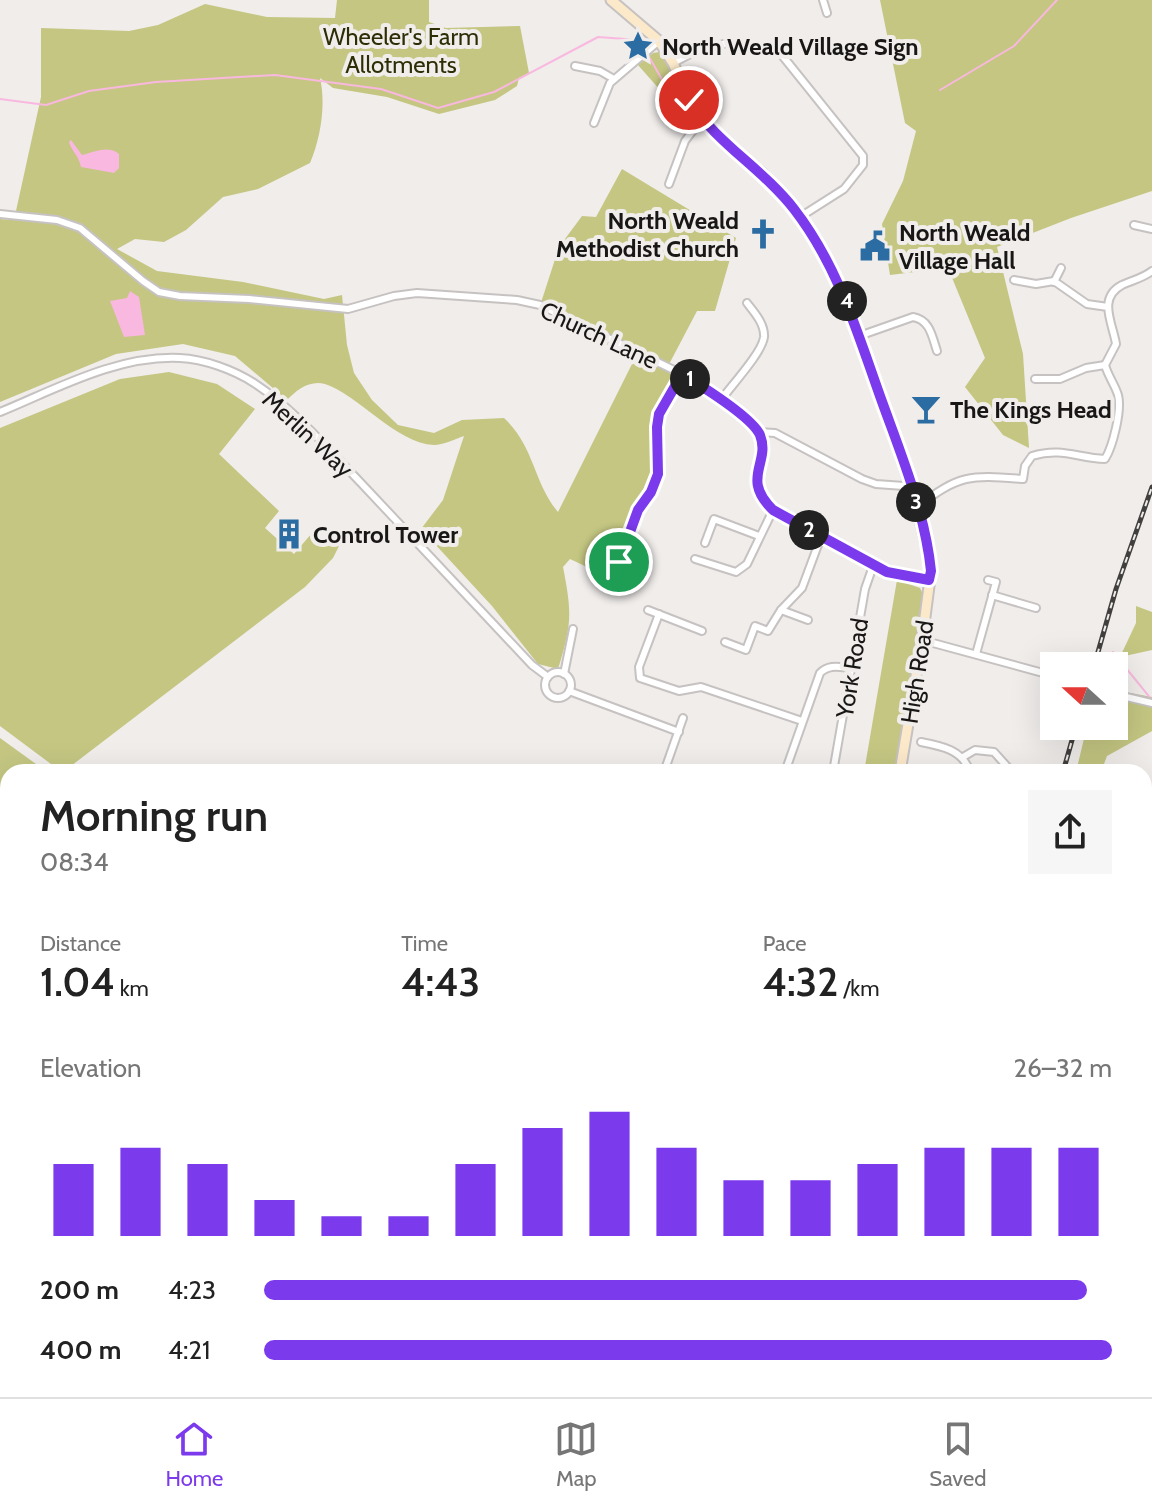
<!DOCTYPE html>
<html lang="en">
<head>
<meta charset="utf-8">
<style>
  body { margin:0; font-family:Cabin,sans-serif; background:#f6f6f6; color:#222; height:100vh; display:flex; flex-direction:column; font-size:30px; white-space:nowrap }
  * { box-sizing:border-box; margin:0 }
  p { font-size:26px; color:#767676 }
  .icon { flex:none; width:44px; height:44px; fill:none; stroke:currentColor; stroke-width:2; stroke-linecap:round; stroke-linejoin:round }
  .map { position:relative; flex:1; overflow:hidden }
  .panel { position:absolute; left:0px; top:764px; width:1152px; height:634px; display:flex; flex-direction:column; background:#fff; border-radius:24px 24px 0 0; box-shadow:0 8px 32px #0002 }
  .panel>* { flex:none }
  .needle { width:52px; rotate:291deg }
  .tools { position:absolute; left:1040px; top:652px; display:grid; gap:16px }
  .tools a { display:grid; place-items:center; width:88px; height:88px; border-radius:0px; background:#fff; box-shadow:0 8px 32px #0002; font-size:40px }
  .pin { position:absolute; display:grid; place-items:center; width:68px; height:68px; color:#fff; margin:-34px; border:4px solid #fff; border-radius:50%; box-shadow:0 2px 8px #0007 }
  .km { position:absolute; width:40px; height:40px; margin:-20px; border-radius:50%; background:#222; color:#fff; font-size:22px; line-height:40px; text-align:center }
  .round { display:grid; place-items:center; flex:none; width:84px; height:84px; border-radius:0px; background:#f6f6f6 }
  .head { display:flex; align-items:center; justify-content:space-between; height:136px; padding:0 40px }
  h1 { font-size:44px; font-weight:600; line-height:60px }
  .metrics { display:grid; grid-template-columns:repeat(3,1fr); gap:12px; height:136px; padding:8px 40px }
  .metrics div { display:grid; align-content:center }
  .metrics b { font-size:40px; font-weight:600 }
  .metrics small { font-size:22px; font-weight:400 }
  .metrics p { font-size:22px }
  .chart { height:224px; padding:16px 40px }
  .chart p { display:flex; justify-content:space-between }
  .chart svg { width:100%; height:144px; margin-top:8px; stroke:#7c3aed; stroke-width:6 }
  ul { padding:0 40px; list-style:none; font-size:26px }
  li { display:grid; grid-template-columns:128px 96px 1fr; align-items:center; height:60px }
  li i { height:20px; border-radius:10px; background:#7c3aed }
  .dock { display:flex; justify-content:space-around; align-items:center; height:112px; border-top:2px solid #e0e0e0; background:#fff; font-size:22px; color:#767676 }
  .dock a { display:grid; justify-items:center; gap:4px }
  .dock .on { color:#7c3aed }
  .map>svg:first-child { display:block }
</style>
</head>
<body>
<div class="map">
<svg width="1152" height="1397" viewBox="0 0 1152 1397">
  <rect width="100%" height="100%" fill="#f0edeb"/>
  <g fill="#c4c682">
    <path d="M337,0H429V22L446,28L520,26L529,73L519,78L517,86L495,100L439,114L387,97L333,88L320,78C326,104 321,137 310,163L258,189L223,197L186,230L164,242L135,239L117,249L157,271L243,282L324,299L342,295L347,345L354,373L372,400L398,425L434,433L462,420L504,418C535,447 533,482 558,512L635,358L538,312L559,247L582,216L596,217L622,169L736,238L715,311H697L666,370L675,378L652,424L655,460L608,577L570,559L563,567C572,613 572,624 558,669L538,664L492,606L421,529L443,500L464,436C455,439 443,445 434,445C397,444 356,393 325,384C309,380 297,390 287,400L235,356L183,344L116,354L0,402V219L14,220L41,97V28L129,31L158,25L205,4L267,17L335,18Z"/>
    <polygon points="880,0 1152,0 1152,191 1071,218 997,247 1023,354 1029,448 1003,435 965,387 985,358 948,268 890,275 882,224 903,181 916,131 905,123"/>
    <polygon points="659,52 665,57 688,108 691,123 676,108 665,105 668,99 638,65 653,53"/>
    <polygon points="169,372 217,384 255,409 219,454 279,511 265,528 294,554 312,533 339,546 333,558 305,587 67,769 59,770 0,726 0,428 120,379"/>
    <polygon points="897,580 920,588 923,594 918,641 895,772 864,772"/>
    <polygon points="1136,606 1152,612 1152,650 1120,657 1136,623"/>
    <polygon points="1114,690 1152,697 1152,731 1107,756 1101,772 1076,772 1087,726 1114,726"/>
    <polygon points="0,738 47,772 8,772 8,901 0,895"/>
    <polygon points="8,991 8,1337 0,1342 0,997"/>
    <polygon points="1144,1271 1152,1279 1152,1397 940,1397 941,1390 1144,1390"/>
    <polygon points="100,1390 529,1390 526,1397 109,1397"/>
    <polygon points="626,1390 916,1390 915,1397 622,1397 625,1396"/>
  </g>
  <g fill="#f9b8df">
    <path d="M71,140L82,155C95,152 108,145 119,154V168L114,173L81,167C78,154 72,152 69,142Z"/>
    <polygon points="130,291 139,297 145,335 124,337 110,301 127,298"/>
  </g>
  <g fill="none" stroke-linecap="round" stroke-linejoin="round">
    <g stroke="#f9b8df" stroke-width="2">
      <polyline points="648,55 668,90 684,96"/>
      <polyline points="940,90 1014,46 1057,0"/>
      <polyline points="0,99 46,105 89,91 156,82 275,75 381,89 438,108 494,92 598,37 639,40 644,49"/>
      <polyline points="693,100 711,107"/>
      <polyline points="1113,652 1152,700"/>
      <polyline points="845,1390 846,1397"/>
    </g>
    <polyline stroke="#999695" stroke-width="48" points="0,965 8,959"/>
    <g stroke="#c6c2c1" stroke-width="10">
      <g id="street">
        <polyline points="823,0 827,13"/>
        <polyline points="781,54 863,156 863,165 844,189 800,217"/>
        <polyline points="673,63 692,53 727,43"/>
        <polyline points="575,66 600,71 614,79"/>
        <polyline points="664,110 690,131"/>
        <polyline points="594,123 610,83 659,41"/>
        <polyline points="669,184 685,141 701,120"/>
        <path d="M0,214L57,220L80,228L143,281L159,292L180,296L249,299L348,309L394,296L417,293L517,300L540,305L682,374C705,387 752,415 761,439C765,469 746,483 773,510C823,538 871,573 929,580"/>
        <polyline points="1134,225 1152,229"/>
        <polyline points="1014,280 1036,284 1054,281 1087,304 1108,307"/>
        <polyline points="1054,282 1061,268"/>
        <path d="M859,336L913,317C930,320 932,336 937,351"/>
        <polyline points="1035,379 1060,379 1086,368 1105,365"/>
        <path d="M721,400C731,386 762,353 764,337C765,324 754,312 747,303"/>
        <path d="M0,412C56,389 117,355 180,358C204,359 234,370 254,383C295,410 327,448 361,483C418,543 475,605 532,665L548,677"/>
        <polyline points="758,432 775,433 862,479 876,484 904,486"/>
        <path d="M917,507C960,474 970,475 1023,479L1025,466L1032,456C1062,447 1077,458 1105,459C1113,446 1122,410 1118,395C1115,385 1108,376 1105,365L1116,344C1113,324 1097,298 1122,285C1133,280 1143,278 1152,271"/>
        <polyline points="705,543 714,519 759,536"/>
        <polyline points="695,559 736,572 747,564 773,510"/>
        <polyline points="612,579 638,510 651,492 658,474 657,427 659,414 682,374"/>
        <polyline points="992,595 1036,608"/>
        <polyline points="648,610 702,631"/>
        <polyline points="781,610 808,620"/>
        <polyline points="659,614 639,667 640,678 679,691 701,687 802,721"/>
        <polyline points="922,640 1054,676"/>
        <polyline points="725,642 746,650 755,626 768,631 781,610 802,588 821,537"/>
        <polyline points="976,654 996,582 988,580"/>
        <circle cx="558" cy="685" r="13"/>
        <polyline points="564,674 573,629"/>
        <polyline points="569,691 679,732"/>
        <polyline points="1114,694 1152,703"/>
        <path d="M921,742C942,746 963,750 970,772"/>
        <polyline points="963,757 975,750 994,752 1012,772"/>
        <polyline points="664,772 683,718"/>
        <path d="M785,772L820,673C829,664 839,667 851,668"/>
        <polyline points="833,772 865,589 873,566"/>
      </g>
    </g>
    <g stroke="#c6c2c1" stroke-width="13">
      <g id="secondary">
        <polyline points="611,0 659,41 673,63 689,100 701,120 763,174 792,207 828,261 847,300 915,499 929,557 931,571 922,640 900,772"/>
        <polyline points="613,1397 617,1390"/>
      </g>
    </g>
    <use href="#street" stroke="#fff" stroke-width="6"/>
    <use href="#secondary" stroke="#fce9ca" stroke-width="9"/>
    <g stroke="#42403f" stroke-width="5">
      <g id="rail">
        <polyline points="1094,666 1116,589 1152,487"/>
        <polyline points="1063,772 1076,726"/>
        <polyline points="929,1397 930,1390"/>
      </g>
    </g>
    <use href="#rail" stroke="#f0edeb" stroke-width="2" stroke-dasharray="6" stroke-linecap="butt"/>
  </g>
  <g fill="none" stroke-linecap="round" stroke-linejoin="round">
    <g stroke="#fff" stroke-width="16">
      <path id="route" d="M619,562L638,510L651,492L658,474L657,427L659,414L682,374C700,385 752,417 760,435C771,463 740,478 773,510L887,572L929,580L931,571C925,511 900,452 880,396C856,329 838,266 794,209C762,168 716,143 689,100"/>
    </g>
    <use href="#route" stroke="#7c3aed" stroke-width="10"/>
  </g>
  <defs>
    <g id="sight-bare" transform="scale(2.4)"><path d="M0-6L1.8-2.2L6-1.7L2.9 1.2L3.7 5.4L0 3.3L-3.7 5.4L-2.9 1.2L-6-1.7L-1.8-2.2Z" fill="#2b6ca2" stroke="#f0edeb" stroke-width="2.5" paint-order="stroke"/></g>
    <g id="church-bare" transform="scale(2.4)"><path d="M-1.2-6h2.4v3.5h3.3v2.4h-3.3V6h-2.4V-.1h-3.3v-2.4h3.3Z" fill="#2b6ca2" stroke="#f0edeb" stroke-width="2.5" paint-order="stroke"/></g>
    <g id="civic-bare" transform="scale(2.4)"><path d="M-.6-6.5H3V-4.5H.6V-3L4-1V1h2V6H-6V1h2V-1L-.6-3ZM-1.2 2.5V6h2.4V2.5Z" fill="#2b6ca2" stroke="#f0edeb" stroke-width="2.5" paint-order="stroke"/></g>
    <g id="bar-bare" transform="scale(2.4)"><path d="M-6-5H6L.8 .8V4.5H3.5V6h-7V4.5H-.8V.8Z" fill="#2b6ca2" stroke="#f0edeb" stroke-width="2.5" paint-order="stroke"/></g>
    <g id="building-bare" transform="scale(2.4)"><path d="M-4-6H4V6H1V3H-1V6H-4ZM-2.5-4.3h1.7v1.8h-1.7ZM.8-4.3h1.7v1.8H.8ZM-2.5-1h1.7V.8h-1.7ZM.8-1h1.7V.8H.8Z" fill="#2b6ca2" stroke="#f0edeb" stroke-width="2.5" paint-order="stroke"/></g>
  </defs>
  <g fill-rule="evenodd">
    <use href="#sight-bare" x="638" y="46"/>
    <use href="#church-bare" x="763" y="234"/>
    <use href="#civic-bare" x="875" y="246"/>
    <use href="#bar-bare" x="926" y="409"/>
    <use href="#building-bare" x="289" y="534"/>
  </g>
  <g text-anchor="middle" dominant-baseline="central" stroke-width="8" stroke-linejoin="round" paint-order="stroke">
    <g font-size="24" fill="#2e2e06" stroke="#f0edeb">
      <text x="401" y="36">Wheeler's Farm<tspan x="401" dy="28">Allotments</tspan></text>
    </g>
    <g font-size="24" font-weight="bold" fill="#181716" stroke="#f0edeb" text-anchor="start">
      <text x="662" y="46">North Weald Village Sign</text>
      <text x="739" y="220" text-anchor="end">North Weald<tspan x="739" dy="28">Methodist Church</tspan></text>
      <text x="899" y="232">North Weald<tspan x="899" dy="28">Village Hall</tspan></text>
      <text x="950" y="409">The Kings Head</text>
      <text x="313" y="534">Control Tower</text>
    </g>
    <g font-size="24" fill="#181716" stroke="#f0edeb">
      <text transform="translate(599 335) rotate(25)">Church Lane</text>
      <text transform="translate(308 434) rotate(43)">Merlin Way</text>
      <text transform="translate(852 668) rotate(-81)">York Road</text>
      <text transform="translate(917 672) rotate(-81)">High Road</text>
    </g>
  </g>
</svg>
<div class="tools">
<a><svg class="needle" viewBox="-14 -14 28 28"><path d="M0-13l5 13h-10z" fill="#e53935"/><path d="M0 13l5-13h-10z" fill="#767676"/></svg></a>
</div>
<div class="pin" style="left:619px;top:562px;background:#1e9e55"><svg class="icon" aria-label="arrive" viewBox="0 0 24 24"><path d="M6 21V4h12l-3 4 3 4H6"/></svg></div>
<div class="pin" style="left:689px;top:100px;background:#d93025"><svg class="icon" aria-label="check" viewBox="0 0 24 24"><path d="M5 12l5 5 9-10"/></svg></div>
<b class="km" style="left:690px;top:379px">1</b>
<b class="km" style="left:809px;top:530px">2</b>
<b class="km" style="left:916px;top:502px">3</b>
<b class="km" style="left:847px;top:301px">4</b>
<section class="panel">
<div class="head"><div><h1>Morning run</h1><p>08:34</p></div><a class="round"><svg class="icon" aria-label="share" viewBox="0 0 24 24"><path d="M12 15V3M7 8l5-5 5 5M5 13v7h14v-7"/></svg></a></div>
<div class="metrics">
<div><p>Distance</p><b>1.04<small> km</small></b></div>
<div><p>Time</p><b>4:43</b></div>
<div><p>Pace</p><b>4:32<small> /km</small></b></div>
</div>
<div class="chart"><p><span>Elevation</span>26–32 m</p>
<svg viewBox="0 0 160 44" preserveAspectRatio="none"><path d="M5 44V22M15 44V17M25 44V22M35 44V33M45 44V38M55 44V38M65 44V22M75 44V11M85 44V6M95 44V17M105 44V27M115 44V27M125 44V22M135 44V17M145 44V17M155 44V17"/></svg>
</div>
<ul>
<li><b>200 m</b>4:23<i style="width:97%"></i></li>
<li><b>400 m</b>4:21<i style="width:100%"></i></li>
</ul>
</section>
</div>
<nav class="dock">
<a class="on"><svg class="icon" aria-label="home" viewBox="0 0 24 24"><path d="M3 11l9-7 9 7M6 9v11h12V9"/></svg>Home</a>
<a><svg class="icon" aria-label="map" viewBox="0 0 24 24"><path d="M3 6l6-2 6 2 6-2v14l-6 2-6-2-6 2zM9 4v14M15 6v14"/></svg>Map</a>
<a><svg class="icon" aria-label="saved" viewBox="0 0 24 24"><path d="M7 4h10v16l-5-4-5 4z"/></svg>Saved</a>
</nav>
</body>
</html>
